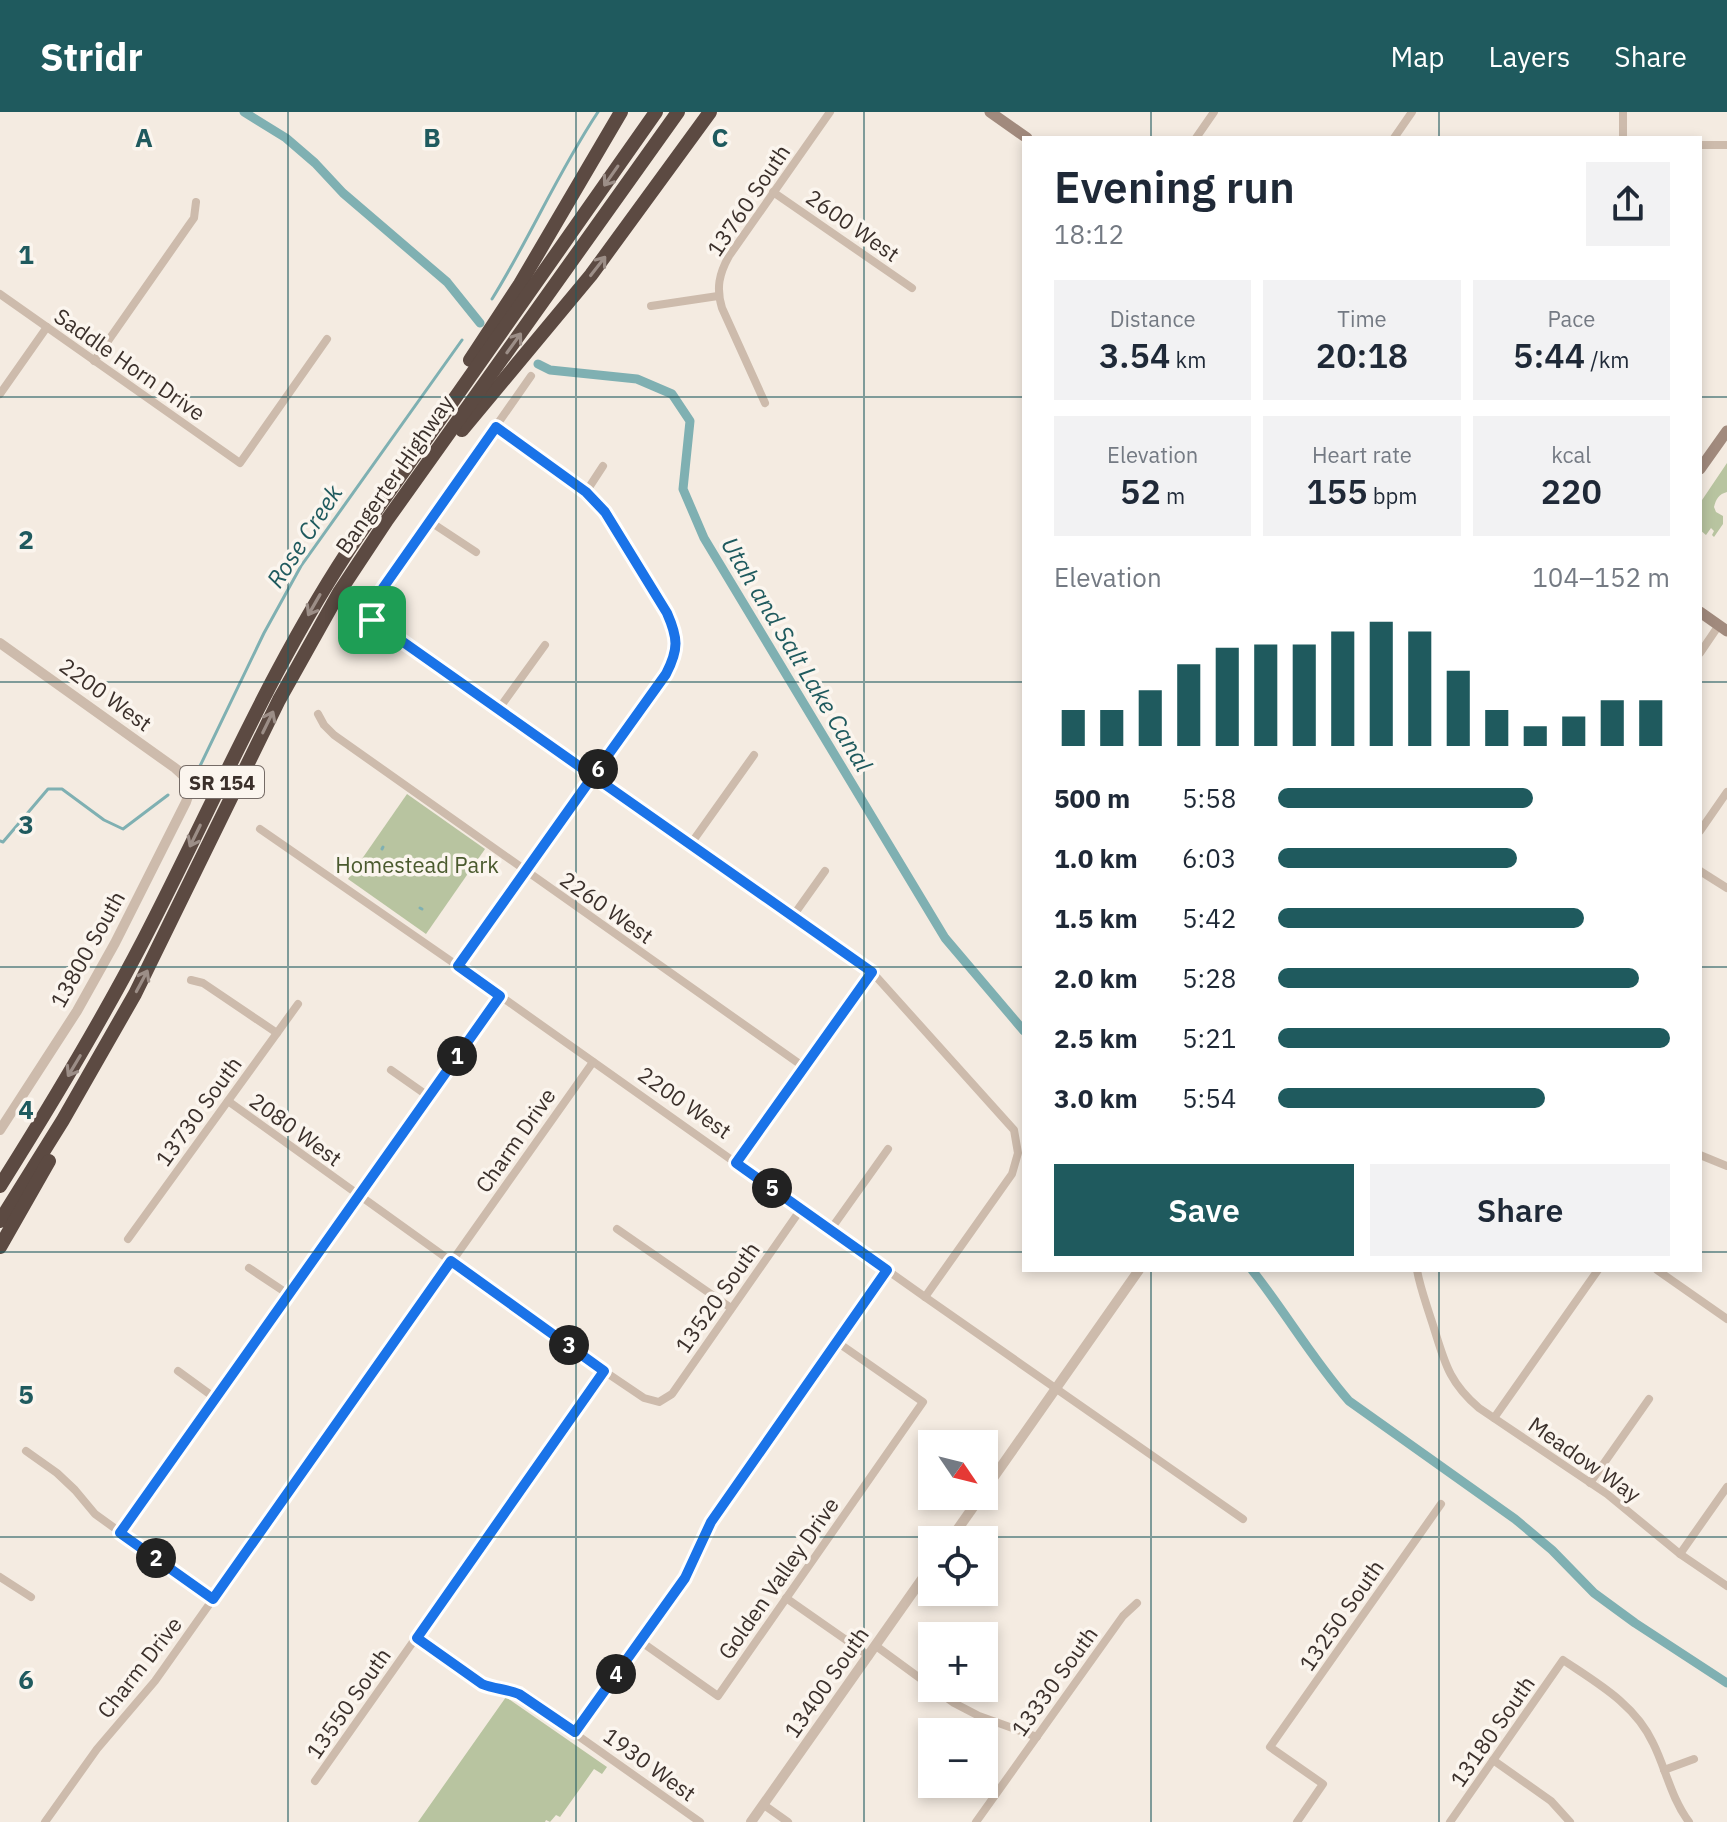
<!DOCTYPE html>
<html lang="en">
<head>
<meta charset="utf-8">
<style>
  body { margin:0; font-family:"IBM Plex Sans",sans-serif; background:#f2f2f3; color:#1f2937; height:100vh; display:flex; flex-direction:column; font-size:30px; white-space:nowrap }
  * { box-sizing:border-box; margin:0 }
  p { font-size:26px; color:#747a83 }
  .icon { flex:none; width:44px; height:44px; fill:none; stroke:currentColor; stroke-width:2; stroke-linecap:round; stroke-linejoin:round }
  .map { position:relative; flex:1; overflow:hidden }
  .sheet { position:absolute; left:1022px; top:24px; width:680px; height:1136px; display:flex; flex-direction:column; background:#fff; border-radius:0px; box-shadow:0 4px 12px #0003 }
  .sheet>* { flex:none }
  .needle { width:52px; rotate:125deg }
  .controls { position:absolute; left:918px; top:1318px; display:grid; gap:16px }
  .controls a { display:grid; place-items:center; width:80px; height:80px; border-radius:0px; background:#fff; box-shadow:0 4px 12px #0003; font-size:40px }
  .pin { position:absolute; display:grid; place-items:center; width:68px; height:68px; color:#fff; margin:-34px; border-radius:16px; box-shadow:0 4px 12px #0006 }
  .km { position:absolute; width:40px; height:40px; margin:-20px; border-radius:50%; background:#222; color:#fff; font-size:22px; line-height:40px; text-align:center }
  .round { display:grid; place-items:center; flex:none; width:84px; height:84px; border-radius:0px; background:#f2f2f3 }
  .head { display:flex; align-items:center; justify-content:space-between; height:136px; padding:0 32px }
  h1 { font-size:44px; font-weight:600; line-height:60px }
  .metrics { display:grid; grid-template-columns:repeat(3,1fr); gap:12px; height:136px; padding:8px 32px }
  .metrics div { display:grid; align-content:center; border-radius:0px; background:#f2f2f3; text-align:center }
  .metrics b { font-size:34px; font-weight:600 }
  .metrics small { font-size:22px; font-weight:400 }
  .metrics p { font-size:22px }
  .chart { height:224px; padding:16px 32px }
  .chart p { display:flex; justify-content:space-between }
  .chart svg { width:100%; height:144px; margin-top:8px; stroke:#1f5a5e; stroke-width:6 }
  .button { display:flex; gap:16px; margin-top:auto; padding:16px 32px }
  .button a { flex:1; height:92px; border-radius:0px; background:#1f5a5e; color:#fff; font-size:32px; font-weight:600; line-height:92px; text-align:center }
  .button a+a { background:#f2f2f3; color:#1f2937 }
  ul { padding:0 32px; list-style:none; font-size:26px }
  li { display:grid; grid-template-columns:128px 96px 1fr; align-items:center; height:60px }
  li i { height:20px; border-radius:10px; background:#1f5a5e }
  header { display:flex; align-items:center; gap:48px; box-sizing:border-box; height:112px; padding:0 40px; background:#1f5a5e; color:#fff }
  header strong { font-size:38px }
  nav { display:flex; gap:44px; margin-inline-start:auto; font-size:28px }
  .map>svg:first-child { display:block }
</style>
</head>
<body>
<header>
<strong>Stridr</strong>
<nav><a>Map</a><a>Layers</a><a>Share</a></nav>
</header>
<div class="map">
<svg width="1727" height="1710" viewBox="0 0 1727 1710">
  <rect width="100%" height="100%" fill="#f4ebe1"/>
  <g fill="#b8c4a0">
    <path d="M1727,351V380C1719,382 1716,387 1714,395L1716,400L1723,404V412L1714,425L1712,423L1714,419L1711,416L1706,423L1700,418V391Z"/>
    <polygon points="407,682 485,737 426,822 348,767"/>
    <polygon points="506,1585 607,1655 602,1662 594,1657 560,1705 556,1703 550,1710 546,1708 545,1710 418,1710"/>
  </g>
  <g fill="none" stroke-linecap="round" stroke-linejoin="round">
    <g stroke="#7fb0b2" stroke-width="3">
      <path d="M492,187C530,126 558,60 598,0"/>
      <polyline points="200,654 264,521 301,454 462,228"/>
      <polyline points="0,729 3,730 48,677 62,677 104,708 123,717 168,683"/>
      <polyline points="382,737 383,735"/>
      <polyline points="420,796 422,797"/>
    </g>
    <g stroke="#7fb0b2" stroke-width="9">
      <polyline points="244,0 286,26 315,51 343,81 447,170 480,211"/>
      <polyline points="538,252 550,258 637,267 672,282 690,309 683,377 704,426 945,826 1024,919"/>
      <path d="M1252,1158C1286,1201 1313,1248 1349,1289L1515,1407L1552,1438L1594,1481L1635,1511L1727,1571"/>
    </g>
    <g stroke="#cdbbac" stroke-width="8">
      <polyline points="1196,26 1214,0"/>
      <polyline points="1394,26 1412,0"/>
      <polyline points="1623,26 1623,0"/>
      <polyline points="1700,33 1727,33"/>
      <polyline points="773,80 912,176"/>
      <polyline points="0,182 240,351 327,227"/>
      <polyline points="651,194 718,184"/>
      <polyline points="94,249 189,113 194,106 196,90"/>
      <polyline points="531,264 364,503 872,860 1014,1018 1018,1041 1012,1062 925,1185"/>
      <polyline points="0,282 47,215"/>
      <path d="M765,291L722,196C716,176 719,162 729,144L830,0"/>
      <polyline points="586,380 603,354"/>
      <polyline points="429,409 476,440"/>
      <polyline points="1700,541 1719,513"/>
      <polyline points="498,598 545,533"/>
      <polyline points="318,602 324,613 334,623 804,955"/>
      <polyline points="260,717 458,854 925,1185 1243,1407"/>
      <polyline points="1700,719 1727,680"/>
      <polyline points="690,733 754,643"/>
      <polyline points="1700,759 1727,776"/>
      <polyline points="793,804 825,759"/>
      <path d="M458,854L666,562C679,538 678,526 667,501L605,400L586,380L496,315"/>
      <polyline points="191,868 203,871 277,921"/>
      <polyline points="391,958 428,984"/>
      <polyline points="228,989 604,1259 644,1286 659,1290 672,1282 801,1097"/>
      <polyline points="1700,1043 1727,1054"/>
      <polyline points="736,1051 872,860"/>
      <polyline points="617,1117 731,1196"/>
      <polyline points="831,1117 888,1037"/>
      <polyline points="128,1127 298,892"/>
      <polyline points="249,1156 288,1182"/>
      <path d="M1417,1158C1420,1175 1426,1191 1431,1207C1444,1246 1446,1268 1479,1296L1607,1382L1680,1442L1727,1474"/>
      <polyline points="1657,1158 1727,1207"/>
      <polyline points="178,1259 215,1286"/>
      <polyline points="1494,1306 1598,1158"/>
      <polyline points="26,1339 57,1361 75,1378 95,1402 213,1487"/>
      <polyline points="1590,1371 1649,1287"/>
      <polyline points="120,1421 500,884"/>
      <polyline points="1680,1442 1727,1375"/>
      <polyline points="0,1465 31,1485"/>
      <polyline points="786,1486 869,1544"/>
      <path d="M417,1526L482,1572C494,1577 507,1577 519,1582L700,1710"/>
      <polyline points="640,1529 718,1584 923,1290 837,1230"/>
      <polyline points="876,1534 932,1575"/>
      <polyline points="933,1576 954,1591 979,1604 1037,1625"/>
      <polyline points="575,1620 685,1466 711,1410 887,1158"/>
      <polyline points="1493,1648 1551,1689 1570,1710"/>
      <polyline points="1664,1658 1694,1647"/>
      <polyline points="315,1669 604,1259"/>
      <polyline points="764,1693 788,1710"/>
      <polyline points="45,1710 97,1637 155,1569 593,950"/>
      <polyline points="976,1710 1123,1504 1137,1491"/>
      <polyline points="1297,1710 1323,1672 1270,1635 1441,1392"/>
      <path d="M1450,1710L1563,1548C1597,1571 1635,1592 1653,1631C1666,1657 1671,1686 1689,1710"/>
    </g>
    <g stroke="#cdbbac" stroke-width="10">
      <path d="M0,531L175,656C189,668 193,671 186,690L115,831L77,899L0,1018"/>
      <polyline points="984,1379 1139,1158"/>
      <polyline points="950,1428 981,1384"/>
      <polyline points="751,1710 932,1453"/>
    </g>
    <g stroke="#a18a7d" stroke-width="11">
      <polyline points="990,0 1027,26"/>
      <polyline points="1700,357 1727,319"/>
      <polyline points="1700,500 1727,519"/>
    </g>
    <g stroke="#5c4a42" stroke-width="14">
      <polyline points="470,248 520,172 621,0"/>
      <polyline points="462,318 591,163 710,0"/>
      <path d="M0,1074C51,993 100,912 144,827C214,692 272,551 358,424L656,0"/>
      <polyline points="0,1109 63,1008 135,882 279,588 340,479 387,408 678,0"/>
      <polyline points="0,1135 49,1049"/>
    </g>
  </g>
  <defs><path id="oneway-shaft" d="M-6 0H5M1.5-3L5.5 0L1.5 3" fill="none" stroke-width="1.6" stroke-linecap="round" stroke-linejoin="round" transform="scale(2)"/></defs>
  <g stroke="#9c8e87">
    <use href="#oneway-shaft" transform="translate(611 64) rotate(125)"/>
    <use href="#oneway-shaft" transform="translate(598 154) rotate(-52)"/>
    <use href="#oneway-shaft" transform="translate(514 231) rotate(-54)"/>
    <use href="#oneway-shaft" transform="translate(314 493) rotate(120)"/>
    <use href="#oneway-shaft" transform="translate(268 610) rotate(-64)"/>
    <use href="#oneway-shaft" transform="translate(195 724) rotate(116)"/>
    <use href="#oneway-shaft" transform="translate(142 869) rotate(-62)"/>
    <use href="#oneway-shaft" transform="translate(74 954) rotate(121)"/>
  </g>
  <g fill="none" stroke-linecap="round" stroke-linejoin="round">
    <g stroke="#fff" stroke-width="16">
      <path id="route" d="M372,508L593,664L458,854L500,884L120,1421L213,1487L451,1149L604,1259L417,1526L482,1572C494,1577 507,1577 519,1582L575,1620L685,1466L711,1410L887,1158L736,1051L872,860L593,664L666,562C679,537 678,526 667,501L605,400L586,380L496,315L364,503L372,508"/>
    </g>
    <use href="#route" stroke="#1a73e8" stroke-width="10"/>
  </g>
  <path fill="none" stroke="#1f5a5e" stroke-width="2" stroke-opacity="0.55" d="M288,0V1710M576,0V1710M864,0V1710M1151,0V26M1439,0V26M0,285H1024M1700,285H1727M0,570H1024M1700,570H1727M0,855H1024M1700,855H1727M0,1140H1024M1700,1140H1727M1151,1158V1710M1439,1158V1710M0,1425H1727"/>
  <g text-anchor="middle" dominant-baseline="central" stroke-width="7" stroke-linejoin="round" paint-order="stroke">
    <rect fill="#fbf5ee" stroke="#756b66" stroke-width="2" x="180" y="654" width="84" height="32" rx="6"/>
    <g font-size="20" font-weight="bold" fill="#3b302b">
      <text x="222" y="670">SR 154</text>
    </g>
    <g font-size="22" fill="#3b302b" stroke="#fbf5ee">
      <text transform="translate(748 88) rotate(-56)">13760 South</text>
      <text transform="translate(853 113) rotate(35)">2600 West</text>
      <text transform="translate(130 252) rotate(35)">Saddle Horn Drive</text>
      <text transform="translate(394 362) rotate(-55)">Bangerter Highway</text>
      <text transform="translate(106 582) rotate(36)">2200 West</text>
      <text transform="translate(607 795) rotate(35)">2260 West</text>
      <text transform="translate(87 837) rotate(-61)">13800 South</text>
      <text transform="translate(685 990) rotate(35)">2200 West</text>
      <text transform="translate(198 999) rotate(-54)">13730 South</text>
      <text transform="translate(296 1017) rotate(36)">2080 West</text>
      <text transform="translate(515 1028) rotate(-55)">Charm Drive</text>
      <text transform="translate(717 1185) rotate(-55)">13520 South</text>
      <text transform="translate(1585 1347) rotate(35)">Meadow Way</text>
      <text transform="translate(778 1466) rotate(-55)">Golden Valley Drive</text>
      <text transform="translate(1341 1503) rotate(-55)">13250 South</text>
      <text transform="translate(139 1555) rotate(-52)">Charm Drive</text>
      <text transform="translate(1054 1569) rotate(-54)">13330 South</text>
      <text transform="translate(826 1570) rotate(-55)">13400 South</text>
      <text transform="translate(348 1591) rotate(-55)">13550 South</text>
      <text transform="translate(1492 1619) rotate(-55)">13180 South</text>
      <text transform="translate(650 1652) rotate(36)">1930 West</text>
    </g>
    <g font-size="22" fill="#4a5a2e" stroke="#fbf5ee">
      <text x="417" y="752">Homestead Park</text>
    </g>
    <g font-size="24" font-style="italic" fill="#1f5a5e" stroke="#fbf5ee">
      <text transform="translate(304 424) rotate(-57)">Rose Creek</text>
      <text transform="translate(797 542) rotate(59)">Utah and Salt Lake Canal</text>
    </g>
  </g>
  <g font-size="26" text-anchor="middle" font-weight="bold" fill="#1f5a5e" stroke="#fbf5ee" stroke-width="7" stroke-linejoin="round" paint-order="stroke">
    <text x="144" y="35">A</text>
    <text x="432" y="35">B</text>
    <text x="720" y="35">C</text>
    <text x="26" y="152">1</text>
    <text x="26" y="437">2</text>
    <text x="26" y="722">3</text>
    <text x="26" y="1007">4</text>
    <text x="26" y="1292">5</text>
    <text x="26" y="1577">6</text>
  </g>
</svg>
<div class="controls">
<a><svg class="needle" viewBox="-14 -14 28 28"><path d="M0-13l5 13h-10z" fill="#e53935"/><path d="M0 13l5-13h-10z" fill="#747a83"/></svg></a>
<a><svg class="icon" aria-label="locate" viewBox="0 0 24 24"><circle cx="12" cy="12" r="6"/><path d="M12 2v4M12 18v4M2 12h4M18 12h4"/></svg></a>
<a>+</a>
<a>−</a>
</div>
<div class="pin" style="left:372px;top:508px;background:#1e9e55"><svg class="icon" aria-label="arrive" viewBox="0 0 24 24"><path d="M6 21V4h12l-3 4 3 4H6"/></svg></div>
<b class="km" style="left:457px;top:944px">1</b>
<b class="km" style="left:156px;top:1446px">2</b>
<b class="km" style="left:569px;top:1233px">3</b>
<b class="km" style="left:616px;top:1562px">4</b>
<b class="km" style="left:772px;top:1076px">5</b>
<b class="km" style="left:598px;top:657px">6</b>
<section class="sheet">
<div class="head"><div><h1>Evening run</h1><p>18:12</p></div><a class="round"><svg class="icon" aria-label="share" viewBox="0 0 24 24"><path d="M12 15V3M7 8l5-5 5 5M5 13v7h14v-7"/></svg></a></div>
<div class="metrics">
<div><p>Distance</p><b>3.54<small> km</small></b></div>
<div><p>Time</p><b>20:18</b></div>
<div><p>Pace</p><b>5:44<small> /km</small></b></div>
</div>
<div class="metrics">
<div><p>Elevation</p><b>52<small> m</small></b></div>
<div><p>Heart rate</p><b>155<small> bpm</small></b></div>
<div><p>kcal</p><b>220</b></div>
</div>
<div class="chart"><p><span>Elevation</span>104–152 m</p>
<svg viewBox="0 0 160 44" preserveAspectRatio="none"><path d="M5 44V33M15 44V33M25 44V27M35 44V19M45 44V14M55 44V13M65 44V13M75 44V9M85 44V6M95 44V9M105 44V21M115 44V33M125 44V38M135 44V35M145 44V30M155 44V30"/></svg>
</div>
<ul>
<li><b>500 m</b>5:58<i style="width:65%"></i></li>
<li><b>1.0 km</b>6:03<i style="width:61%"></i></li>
<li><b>1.5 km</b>5:42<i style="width:78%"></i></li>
<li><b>2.0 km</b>5:28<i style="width:92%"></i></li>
<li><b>2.5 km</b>5:21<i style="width:100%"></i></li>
<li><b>3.0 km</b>5:54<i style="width:68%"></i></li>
</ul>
<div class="button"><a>Save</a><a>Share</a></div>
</section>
</div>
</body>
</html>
